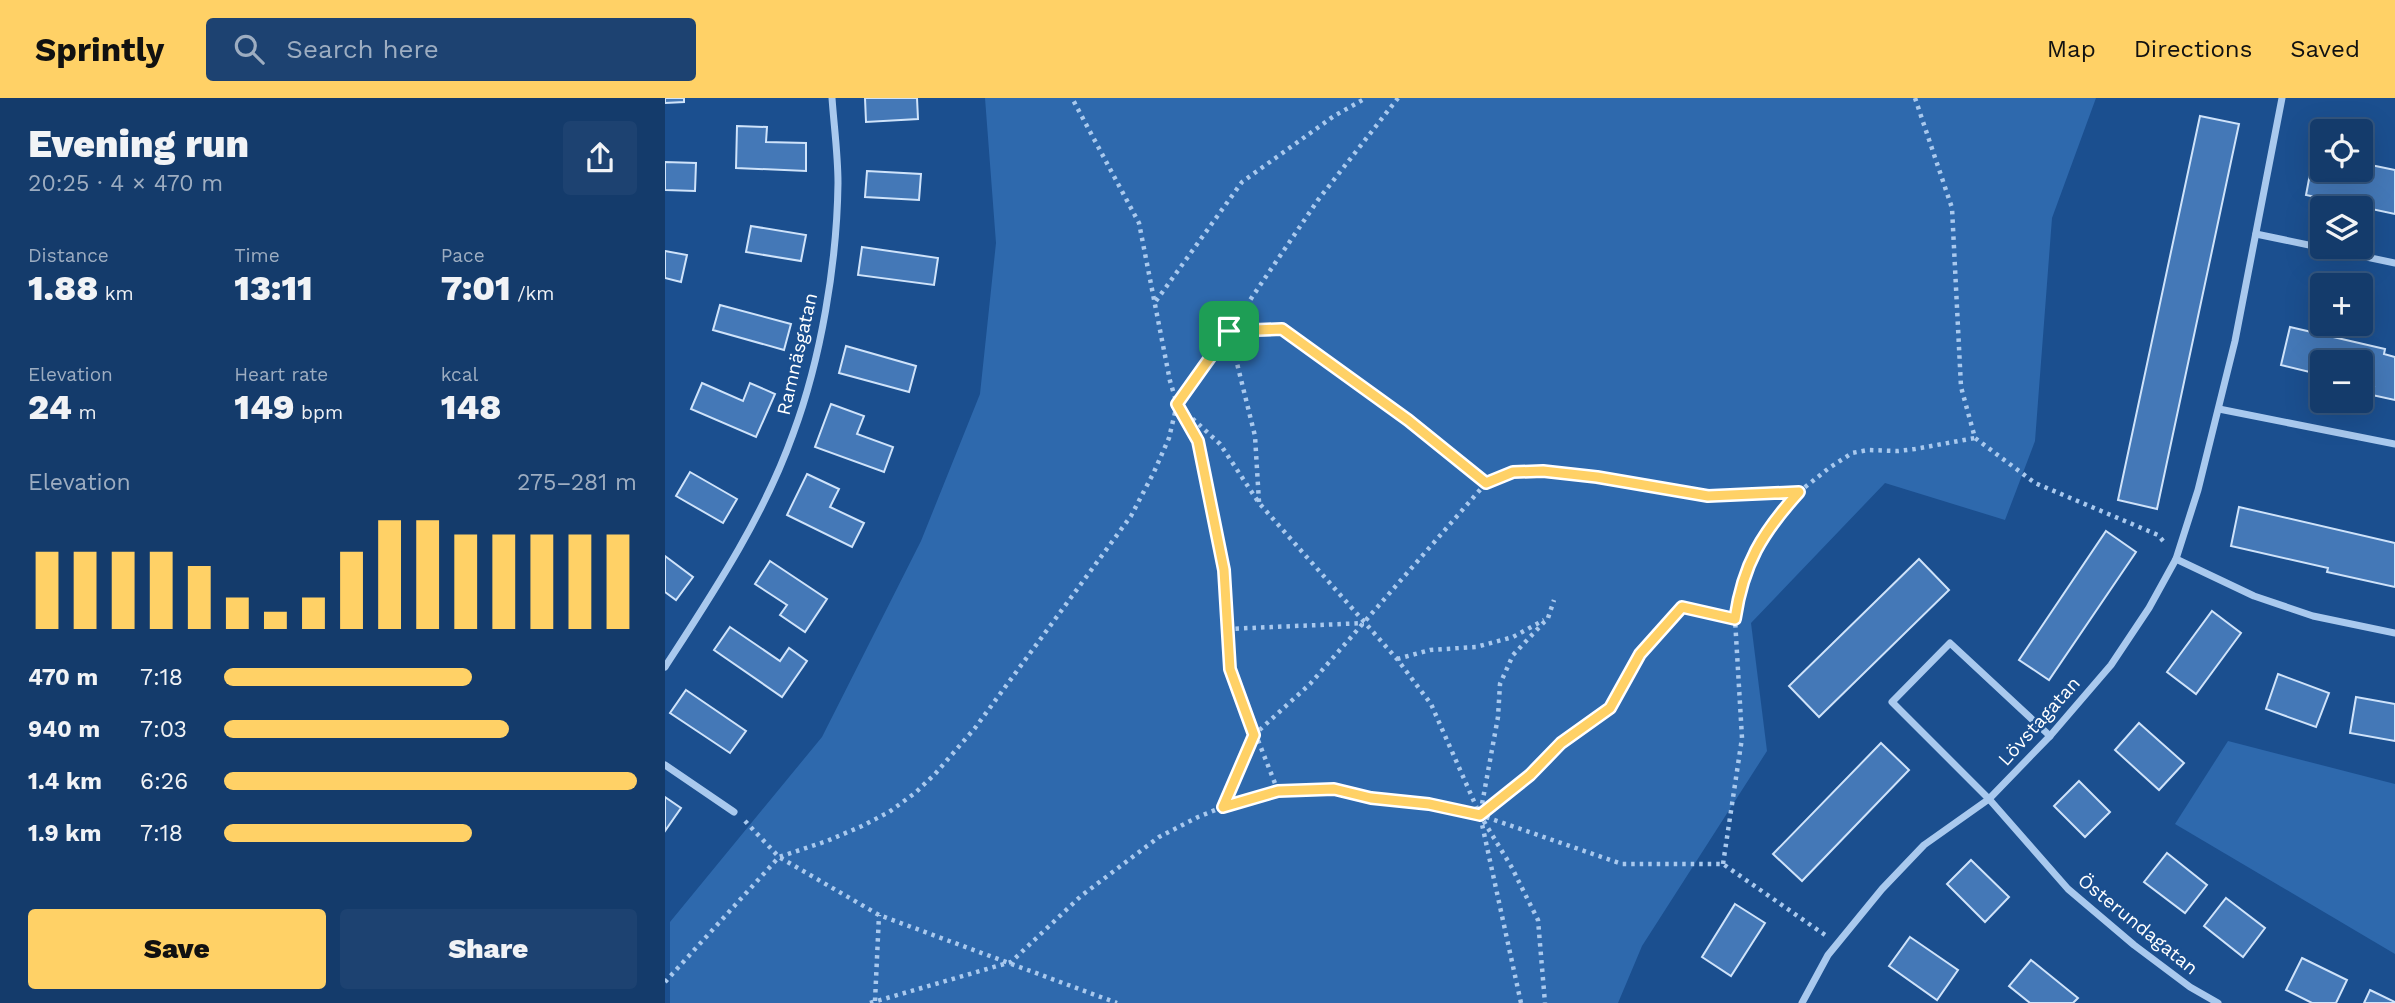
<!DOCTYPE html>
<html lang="en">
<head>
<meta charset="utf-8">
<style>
  body { margin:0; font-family:"Work Sans",sans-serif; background:#1d4271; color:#f1f3f6; height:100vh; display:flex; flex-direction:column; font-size:26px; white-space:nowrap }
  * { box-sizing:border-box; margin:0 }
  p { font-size:23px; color:#9dadc1 }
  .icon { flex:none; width:38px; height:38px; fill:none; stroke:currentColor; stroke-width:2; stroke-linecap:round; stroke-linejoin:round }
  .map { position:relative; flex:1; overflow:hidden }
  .panel { display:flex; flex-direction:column; background:#143b6b; width:665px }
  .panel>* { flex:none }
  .buttons { position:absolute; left:1645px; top:21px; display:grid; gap:14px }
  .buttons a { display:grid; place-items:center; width:63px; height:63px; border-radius:7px; background:#143b6b; box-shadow:0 7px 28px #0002,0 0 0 2px #33557e; font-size:35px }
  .pin { position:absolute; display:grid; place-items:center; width:60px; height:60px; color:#fff; margin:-30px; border-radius:14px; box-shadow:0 4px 10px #0006 }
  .round { display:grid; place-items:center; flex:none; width:74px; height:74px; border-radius:7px; background:#1d4271 }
  .overview { display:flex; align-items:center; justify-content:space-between; height:119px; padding:0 28px }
  h1 { font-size:38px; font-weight:800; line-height:52px }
  .figures { display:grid; grid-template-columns:repeat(3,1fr); gap:10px; height:119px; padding:7px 28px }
  .figures div { display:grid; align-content:center }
  .figures b { font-size:35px; font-weight:800 }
  .figures small { font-size:19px; font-weight:400 }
  .figures p { font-size:19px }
  .chart { height:196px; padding:14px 28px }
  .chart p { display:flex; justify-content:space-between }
  .chart svg { width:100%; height:126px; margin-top:7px; stroke:#ffd166; stroke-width:6 }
  .button { display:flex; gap:14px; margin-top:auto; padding:14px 28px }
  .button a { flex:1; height:80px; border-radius:7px; background:#ffd166; color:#111; font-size:28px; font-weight:800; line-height:80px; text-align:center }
  .button a+a { background:#1d4271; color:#f1f3f6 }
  ul { padding:0 28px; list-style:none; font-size:23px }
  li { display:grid; grid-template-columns:112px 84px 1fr; align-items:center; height:52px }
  li i { height:18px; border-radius:9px; background:#ffd166 }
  header { display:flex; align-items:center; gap:42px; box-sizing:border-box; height:98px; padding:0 35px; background:#ffd166; color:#111 }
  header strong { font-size:33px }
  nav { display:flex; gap:38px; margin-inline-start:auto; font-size:24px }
  .search { width:490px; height:63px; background:#1d4271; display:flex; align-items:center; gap:18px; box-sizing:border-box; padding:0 24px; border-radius:7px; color:#9dadc1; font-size:26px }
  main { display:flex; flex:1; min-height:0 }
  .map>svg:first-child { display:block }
</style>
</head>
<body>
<header>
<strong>Sprintly</strong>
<div class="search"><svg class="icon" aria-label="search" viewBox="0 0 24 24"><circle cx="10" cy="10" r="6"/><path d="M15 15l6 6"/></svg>Search here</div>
<nav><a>Map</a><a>Directions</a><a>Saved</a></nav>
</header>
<main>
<section class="panel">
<div class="overview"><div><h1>Evening run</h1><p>20:25 · 4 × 470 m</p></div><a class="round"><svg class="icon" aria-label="share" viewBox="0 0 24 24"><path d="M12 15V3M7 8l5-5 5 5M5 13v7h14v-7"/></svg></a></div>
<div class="figures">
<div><p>Distance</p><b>1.88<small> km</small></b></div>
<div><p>Time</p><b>13:11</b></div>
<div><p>Pace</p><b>7:01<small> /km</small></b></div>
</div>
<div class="figures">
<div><p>Elevation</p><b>24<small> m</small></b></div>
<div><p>Heart rate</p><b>149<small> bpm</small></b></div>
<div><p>kcal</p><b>148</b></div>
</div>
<div class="chart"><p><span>Elevation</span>275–281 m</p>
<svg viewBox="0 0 160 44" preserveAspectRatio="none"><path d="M5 44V17M15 44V17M25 44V17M35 44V17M45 44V22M55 44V33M65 44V38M75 44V33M85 44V17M95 44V6M105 44V6M115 44V11M125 44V11M135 44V11M145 44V11M155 44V11"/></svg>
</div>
<ul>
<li><b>470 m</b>7:18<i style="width:60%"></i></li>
<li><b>940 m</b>7:03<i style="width:69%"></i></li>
<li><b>1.4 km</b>6:26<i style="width:100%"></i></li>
<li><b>1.9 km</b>7:18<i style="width:60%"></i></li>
</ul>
<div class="button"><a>Save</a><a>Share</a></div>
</section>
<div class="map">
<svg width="1730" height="905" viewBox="0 0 1730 905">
  <rect width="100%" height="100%" fill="#1b4f8f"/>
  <g fill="#2e69ad">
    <polygon points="320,0 1431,0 1387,120 1370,343 1340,422 1220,385 1086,525 1102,653 977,848 953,905 5,905 5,824 157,639 256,443 315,296 331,145"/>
    <polygon points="1563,643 1730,686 1730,856 1510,726"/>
  </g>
  <g fill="#4478b7" stroke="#cfe3fa" stroke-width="2">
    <polygon points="0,0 19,0 19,4 0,5"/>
    <polygon points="200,0 252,0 253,21 201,24"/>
    <polygon points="1535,18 1574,26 1492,411 1453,402"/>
    <polygon points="72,28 102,29 101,44 141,45 141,73 71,70"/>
    <polygon points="1649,55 1657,57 1657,72 1696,72 1696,65 1730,72 1730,116 1641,97"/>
    <polygon points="0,64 31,65 30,93 0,92"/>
    <polygon points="202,73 256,76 254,102 200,99"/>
    <polygon points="86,128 141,137 136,163 81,154"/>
    <polygon points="197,149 273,160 269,187 193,177"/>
    <polygon points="0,153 22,157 16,184 0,180"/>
    <polygon points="55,207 126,226 119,252 48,232"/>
    <polygon points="1625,229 1720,251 1719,256 1730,259 1730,302 1707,297 1709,289 1696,285 1696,264 1657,264 1657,277 1616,267"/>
    <polygon points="181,248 251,268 244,294 174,275"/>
    <polygon points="37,285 78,303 85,285 110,296 91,339 26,311"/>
    <polygon points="166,306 199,318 192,336 228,349 219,374 150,349"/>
    <polygon points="25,374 72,401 58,425 11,398"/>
    <polygon points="142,376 174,391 165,409 199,425 187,449 122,417"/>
    <polygon points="1574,409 1730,445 1730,489 1662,474 1663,470 1566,448"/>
    <polygon points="1441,433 1471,454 1384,582 1354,562"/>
    <polygon points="0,458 28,479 11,502 0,494"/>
    <polygon points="1254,461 1284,492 1154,619 1124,588"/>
    <polygon points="105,463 162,501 140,534 115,517 122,507 90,486"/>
    <polygon points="1547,513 1576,535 1531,596 1502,574"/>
    <polygon points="65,529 115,563 124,550 142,563 117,599 49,552"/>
    <polygon points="1613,576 1664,595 1651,629 1601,611"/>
    <polygon points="21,592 81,633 65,655 5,615"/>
    <polygon points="1691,599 1730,606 1730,643 1685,635"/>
    <polygon points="1474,625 1519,665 1494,692 1450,652"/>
    <polygon points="1216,645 1244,672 1137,783 1108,756"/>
    <polygon points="1414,683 1445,714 1420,739 1389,708"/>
    <polygon points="0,699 16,710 0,733"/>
    <polygon points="1502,755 1542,787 1520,815 1479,784"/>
    <polygon points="1306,762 1344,799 1320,824 1282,786"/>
    <polygon points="1561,800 1600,830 1578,859 1539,828"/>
    <polygon points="1070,806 1100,825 1066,878 1037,859"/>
    <polygon points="1245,839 1293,872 1272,902 1224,868"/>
    <polygon points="1637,860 1682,882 1671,905 1647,905 1621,892"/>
    <polygon points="1366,862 1413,900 1408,905 1365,905 1344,888"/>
    <polygon points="1705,892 1730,904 1730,905 1699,905"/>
  </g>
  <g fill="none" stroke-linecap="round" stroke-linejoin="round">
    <g stroke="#a9c9ee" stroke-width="4.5" stroke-dasharray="3.5 5" stroke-linecap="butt">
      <polyline points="1250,0 1287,110 1296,289 1310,340 1370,385 1493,437 1499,444"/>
      <polyline points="491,203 577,84 669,18 701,0"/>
      <polyline points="515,309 555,346 594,405 732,561 766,606 815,717 846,768 873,822 880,905"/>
      <polyline points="594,404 590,338 564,233 653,102 733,0"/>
      <polyline points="562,531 699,525"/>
      <polyline points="732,561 765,552 811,549 848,539 879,522"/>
      <polyline points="613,693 565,571 559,472 533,343 512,306 564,233 617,231 743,322 821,385"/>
      <polyline points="558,708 589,637 645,586 821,385 847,374 878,373 932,379 1043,398 1134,394"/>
      <polyline points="816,716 865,677 896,645 945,610 975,556 1017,509 1070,521"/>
      <polyline points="80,723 114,759 214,817 452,905"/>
      <polyline points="1058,766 1077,640 1070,521 1078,478 1090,451 1107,427 1134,394 1164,370 1187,355 1203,352 1233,353 1250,351 1310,340"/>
      <polyline points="0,884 114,759 162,743 197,728 224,714 250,695 270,676 310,630 466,418 489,374 504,340 512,306 505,283 474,125 407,0"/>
      <polyline points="210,903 214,817"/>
      <polyline points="205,905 346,864 416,798 494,739 533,719 570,704 613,693 669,691 706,700 763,706 815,717 957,766 1058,766 1160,837"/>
      <polyline points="856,905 815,717 833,619 835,586 848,557 883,520 889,502"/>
    </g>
    <g stroke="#a9c9ee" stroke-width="7">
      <polyline points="1591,136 1730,165"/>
      <polyline points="1554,311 1730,346"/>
      <polyline points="1511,461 1589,498 1648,518 1730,535"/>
      <path d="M0,569C48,495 98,420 128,336C156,261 172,165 173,85C173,57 169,28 167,0"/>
      <polyline points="1385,638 1285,545 1227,604 1324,701 1403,791 1469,847 1525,889 1553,905"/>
      <polyline points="0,667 69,714"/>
      <polyline points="1137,905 1163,857 1217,791 1259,747 1324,701 1385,638 1446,567 1484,510 1511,461 1533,392 1570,243 1617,0"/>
    </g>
  </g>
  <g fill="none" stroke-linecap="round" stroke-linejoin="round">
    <g stroke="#fff" stroke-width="14">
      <path id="route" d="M617,231L743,322L821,385L848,374L878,373L932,379L1043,398L1134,394C1097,435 1078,466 1070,521L1017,509L975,556L945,610L896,645L865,677L815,717L764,706L706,700L669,691L613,693L558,709L589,637L565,571L559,472L533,343L512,306L564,233Z"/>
    </g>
    <use href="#route" stroke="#ffd166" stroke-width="9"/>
  </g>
  <g text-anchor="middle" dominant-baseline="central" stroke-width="5" stroke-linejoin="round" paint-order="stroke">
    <g font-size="19" fill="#fff" stroke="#1b4f8f">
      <text transform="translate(132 256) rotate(-77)">Ramnäsgatan</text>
      <text transform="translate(1374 623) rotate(-48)">Lövstagatan</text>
      <text transform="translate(1473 826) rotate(39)">Österundagatan</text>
    </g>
  </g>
</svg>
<div class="buttons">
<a><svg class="icon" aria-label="locate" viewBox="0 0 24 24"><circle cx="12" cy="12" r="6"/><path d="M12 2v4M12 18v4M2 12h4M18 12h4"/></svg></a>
<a><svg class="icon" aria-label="layers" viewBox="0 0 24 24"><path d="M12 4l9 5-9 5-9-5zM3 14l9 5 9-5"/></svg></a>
<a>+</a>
<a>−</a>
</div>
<div class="pin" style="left:564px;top:233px;background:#1e9e55"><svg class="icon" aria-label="arrive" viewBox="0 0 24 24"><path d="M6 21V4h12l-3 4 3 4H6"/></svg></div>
</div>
</main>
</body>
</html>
